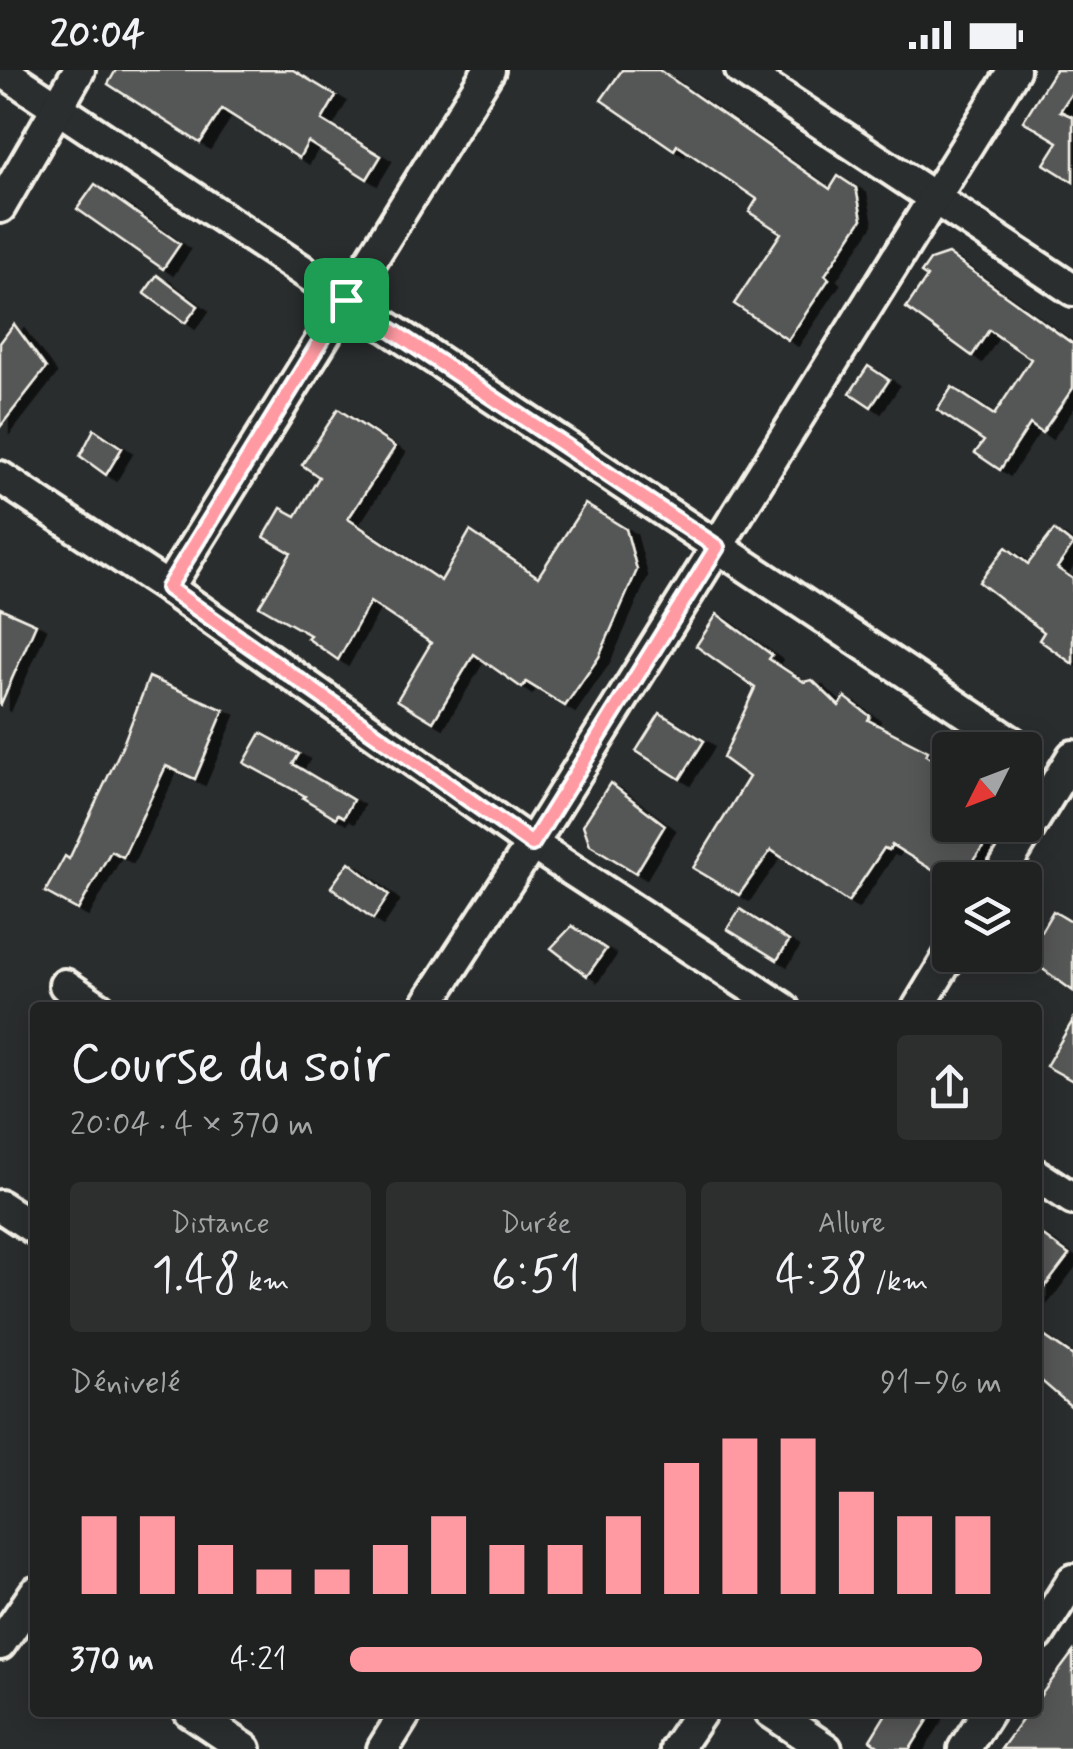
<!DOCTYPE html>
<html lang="fr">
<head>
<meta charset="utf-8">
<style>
  body { margin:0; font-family:Mynerve,sans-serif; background:#2d2f2f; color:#f1f3f6; height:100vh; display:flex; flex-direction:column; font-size:38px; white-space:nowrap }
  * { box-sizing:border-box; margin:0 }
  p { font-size:32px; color:#a2a4a5 }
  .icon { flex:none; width:55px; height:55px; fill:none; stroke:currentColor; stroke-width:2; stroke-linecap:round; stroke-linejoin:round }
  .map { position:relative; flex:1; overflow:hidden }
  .sheet { position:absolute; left:30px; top:932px; width:1012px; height:715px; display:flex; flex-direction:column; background:#202222; border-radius:10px; box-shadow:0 5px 25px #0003,0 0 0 2px #3d3f40 }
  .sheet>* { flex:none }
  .needle { width:65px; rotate:228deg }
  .fabs { position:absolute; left:932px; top:662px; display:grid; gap:20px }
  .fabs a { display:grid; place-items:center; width:110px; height:110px; border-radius:10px; background:#202222; box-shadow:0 5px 25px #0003,0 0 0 2px #3d3f40; font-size:50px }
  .pin { position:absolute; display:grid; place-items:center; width:85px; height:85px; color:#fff; margin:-42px; border-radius:20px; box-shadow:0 5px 15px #0006 }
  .round { display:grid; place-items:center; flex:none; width:105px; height:105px; border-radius:10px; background:#2d2f2f }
  .head { display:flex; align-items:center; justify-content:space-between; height:170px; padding:0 40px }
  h1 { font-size:55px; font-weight:600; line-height:75px }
  .metrics { display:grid; grid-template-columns:repeat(3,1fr); gap:15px; height:170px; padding:10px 40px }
  .metrics div { display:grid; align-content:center; border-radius:10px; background:#2d2f2f; text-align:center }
  .metrics b { font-size:50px; font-weight:600 }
  .metrics small { font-size:28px; font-weight:400 }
  .metrics p { font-size:28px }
  .chart { height:280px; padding:20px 40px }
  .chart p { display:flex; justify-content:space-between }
  .chart svg { width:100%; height:180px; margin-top:10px; stroke:#ff9aa2; stroke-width:6 }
  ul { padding:0 40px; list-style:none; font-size:32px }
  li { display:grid; grid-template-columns:160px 120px 1fr; align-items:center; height:75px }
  li i { height:25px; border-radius:12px; background:#ff9aa2 }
  .status { display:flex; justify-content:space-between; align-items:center; height:70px; padding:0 50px; background:#202222; direction:ltr }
  .status svg { height:28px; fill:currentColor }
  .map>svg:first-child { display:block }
</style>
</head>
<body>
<div class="status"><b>20:04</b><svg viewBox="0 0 49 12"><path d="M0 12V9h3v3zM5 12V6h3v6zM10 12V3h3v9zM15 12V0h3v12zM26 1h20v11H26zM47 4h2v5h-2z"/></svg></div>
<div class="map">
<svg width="1073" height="1679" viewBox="0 0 1073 1679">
  <defs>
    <filter id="shadow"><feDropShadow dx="10" dy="5.5" stdDeviation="0" flood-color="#0009"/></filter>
  </defs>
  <rect width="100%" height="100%" fill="#2a2d2e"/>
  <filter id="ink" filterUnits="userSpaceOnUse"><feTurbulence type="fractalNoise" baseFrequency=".01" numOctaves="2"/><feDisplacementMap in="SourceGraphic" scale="20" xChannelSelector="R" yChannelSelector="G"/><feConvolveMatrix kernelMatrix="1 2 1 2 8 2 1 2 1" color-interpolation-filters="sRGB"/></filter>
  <g filter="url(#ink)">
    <g fill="#555756" stroke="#f4f1e8" stroke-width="2.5" filter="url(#shadow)">
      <polygon points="116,0 293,0 336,26 322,50 381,86 367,109 308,72 299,88 222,39 200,73 108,14"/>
      <polygon points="622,0 659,0 830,119 838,106 856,118 862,149 825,205 829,209 788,270 734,234 781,163 749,142 757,129 677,75 674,80 601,30"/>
      <polygon points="1055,0 1073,0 1073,21 1060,41 1073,47 1073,112 1044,94 1058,72 1023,51"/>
      <polygon points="95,114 180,174 163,199 77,139"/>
      <polygon points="948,184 1073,274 1073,318 1042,363 1030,354 1000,400 975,383 984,371 937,340 952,317 994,345 1031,289 989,260 972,286 906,238 927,207 921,203 930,190"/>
      <polygon points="157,205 198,236 185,253 144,223"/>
      <polygon points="14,254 46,298 0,357 0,273"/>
      <polygon points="868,296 889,310 871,337 850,323"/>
      <polygon points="338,339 395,377 348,449 441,511 470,461 538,507 585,434 626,459 637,500 599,587 565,636 526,612 522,618 474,584 433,652 397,630 431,573 370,532 338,590 307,568 310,565 259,536 291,483 264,467 281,438 296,446 319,407 302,395"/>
      <polygon points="94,359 122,378 106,405 80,386"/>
      <polygon points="1054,460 1073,475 1057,498 1073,509 1073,594 1039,570 1044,562 979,512 1006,477 1028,494"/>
      <polygon points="0,538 36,554 0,636"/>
      <polygon points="717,544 772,585 769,589 804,612 812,610 839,636 845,627 870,646 868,650 928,681 926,685 950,701 950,755 1000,755 958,810 950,811 892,775 889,780 884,778 848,832 771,780 739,825 693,798 749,707 723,688 755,618 696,576"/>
      <polygon points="149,607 224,640 195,709 166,696 123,787 111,781 78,840 45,822 65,786 69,789 122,677"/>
      <polygon points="660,643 704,671 680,709 636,681"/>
      <polygon points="261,663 299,684 293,694 353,730 344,747 338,744 336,748 303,728 305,726 244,693"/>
      <polygon points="610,713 665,755 636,803 590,775 583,755"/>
      <polygon points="349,792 389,825 373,849 331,817"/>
      <polygon points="740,839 789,871 777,890 727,859"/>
      <polygon points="1053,841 1073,853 1073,921 1026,887"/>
      <polygon points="572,856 606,879 587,906 551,878"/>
      <polygon points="1073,950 1073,1011 1046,996"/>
      <polygon points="1038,1162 1069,1185 1038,1226"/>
      <polygon points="1038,1262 1073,1286 1073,1338 1038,1308"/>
      <polygon points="1073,1582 1073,1679 1001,1679 1028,1642 1038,1642 1038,1629"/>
      <polygon points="887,1642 933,1642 910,1679 882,1679 870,1670"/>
    </g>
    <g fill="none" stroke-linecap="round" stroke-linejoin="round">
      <g stroke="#f4f1e8" stroke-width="38">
        <g id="street">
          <polyline points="1,0 1023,680"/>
          <polyline points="741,0 1073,220"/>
          <polyline points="0,137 79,0"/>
          <polyline points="0,407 168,518 532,774 783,938"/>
          <polyline points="168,518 489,0"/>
          <polyline points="997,810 1073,686"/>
          <polyline points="65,915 99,938"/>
          <polyline points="425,938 532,774 1014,0"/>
          <polyline points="918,938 950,885"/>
          <polyline points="1038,1106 1073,1129"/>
          <polyline points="0,1136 35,1159"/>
          <polyline points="1038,1565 1073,1510"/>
          <polyline points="0,1574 35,1523"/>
          <polyline points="190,1642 245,1679"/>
          <polyline points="771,1642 826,1679"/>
          <polyline points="383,1679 406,1642"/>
          <polyline points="676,1679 701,1642"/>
          <polyline points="964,1679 988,1642"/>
        </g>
      </g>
      <use href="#street" stroke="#2a2d2e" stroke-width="30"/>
    </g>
  </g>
  <g fill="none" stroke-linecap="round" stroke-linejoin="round" filter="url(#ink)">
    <g stroke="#fff" stroke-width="20">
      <polygon id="route" points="346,230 717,477 532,774 168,518"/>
    </g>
    <use href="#route" stroke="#ff9aa2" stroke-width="12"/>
  </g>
</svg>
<div class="fabs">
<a><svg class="needle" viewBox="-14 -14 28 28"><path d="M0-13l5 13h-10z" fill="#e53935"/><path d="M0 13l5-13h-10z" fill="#a2a4a5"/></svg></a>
<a><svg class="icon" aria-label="layers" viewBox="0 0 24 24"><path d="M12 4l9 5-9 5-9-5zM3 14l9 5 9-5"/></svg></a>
</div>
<div class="pin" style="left:346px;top:230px;background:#1e9e55"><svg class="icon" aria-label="arrive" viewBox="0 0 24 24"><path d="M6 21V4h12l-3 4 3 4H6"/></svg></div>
<section class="sheet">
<div class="head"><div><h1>Course du soir</h1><p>20:04 · 4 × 370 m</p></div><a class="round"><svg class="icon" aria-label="share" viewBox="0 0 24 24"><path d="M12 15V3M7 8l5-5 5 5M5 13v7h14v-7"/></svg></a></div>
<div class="metrics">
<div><p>Distance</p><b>1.48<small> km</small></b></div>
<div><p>Durée</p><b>6:51</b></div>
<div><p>Allure</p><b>4:38<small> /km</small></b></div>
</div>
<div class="chart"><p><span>Dénivelé</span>91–96 m</p>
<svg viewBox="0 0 160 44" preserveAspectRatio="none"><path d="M5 44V25M15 44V25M25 44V32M35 44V38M45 44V38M55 44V32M65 44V25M75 44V32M85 44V32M95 44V25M105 44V12M115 44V6M125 44V6M135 44V19M145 44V25M155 44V25"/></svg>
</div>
<ul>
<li><b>370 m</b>4:21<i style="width:97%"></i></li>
</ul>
</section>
</div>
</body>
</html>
